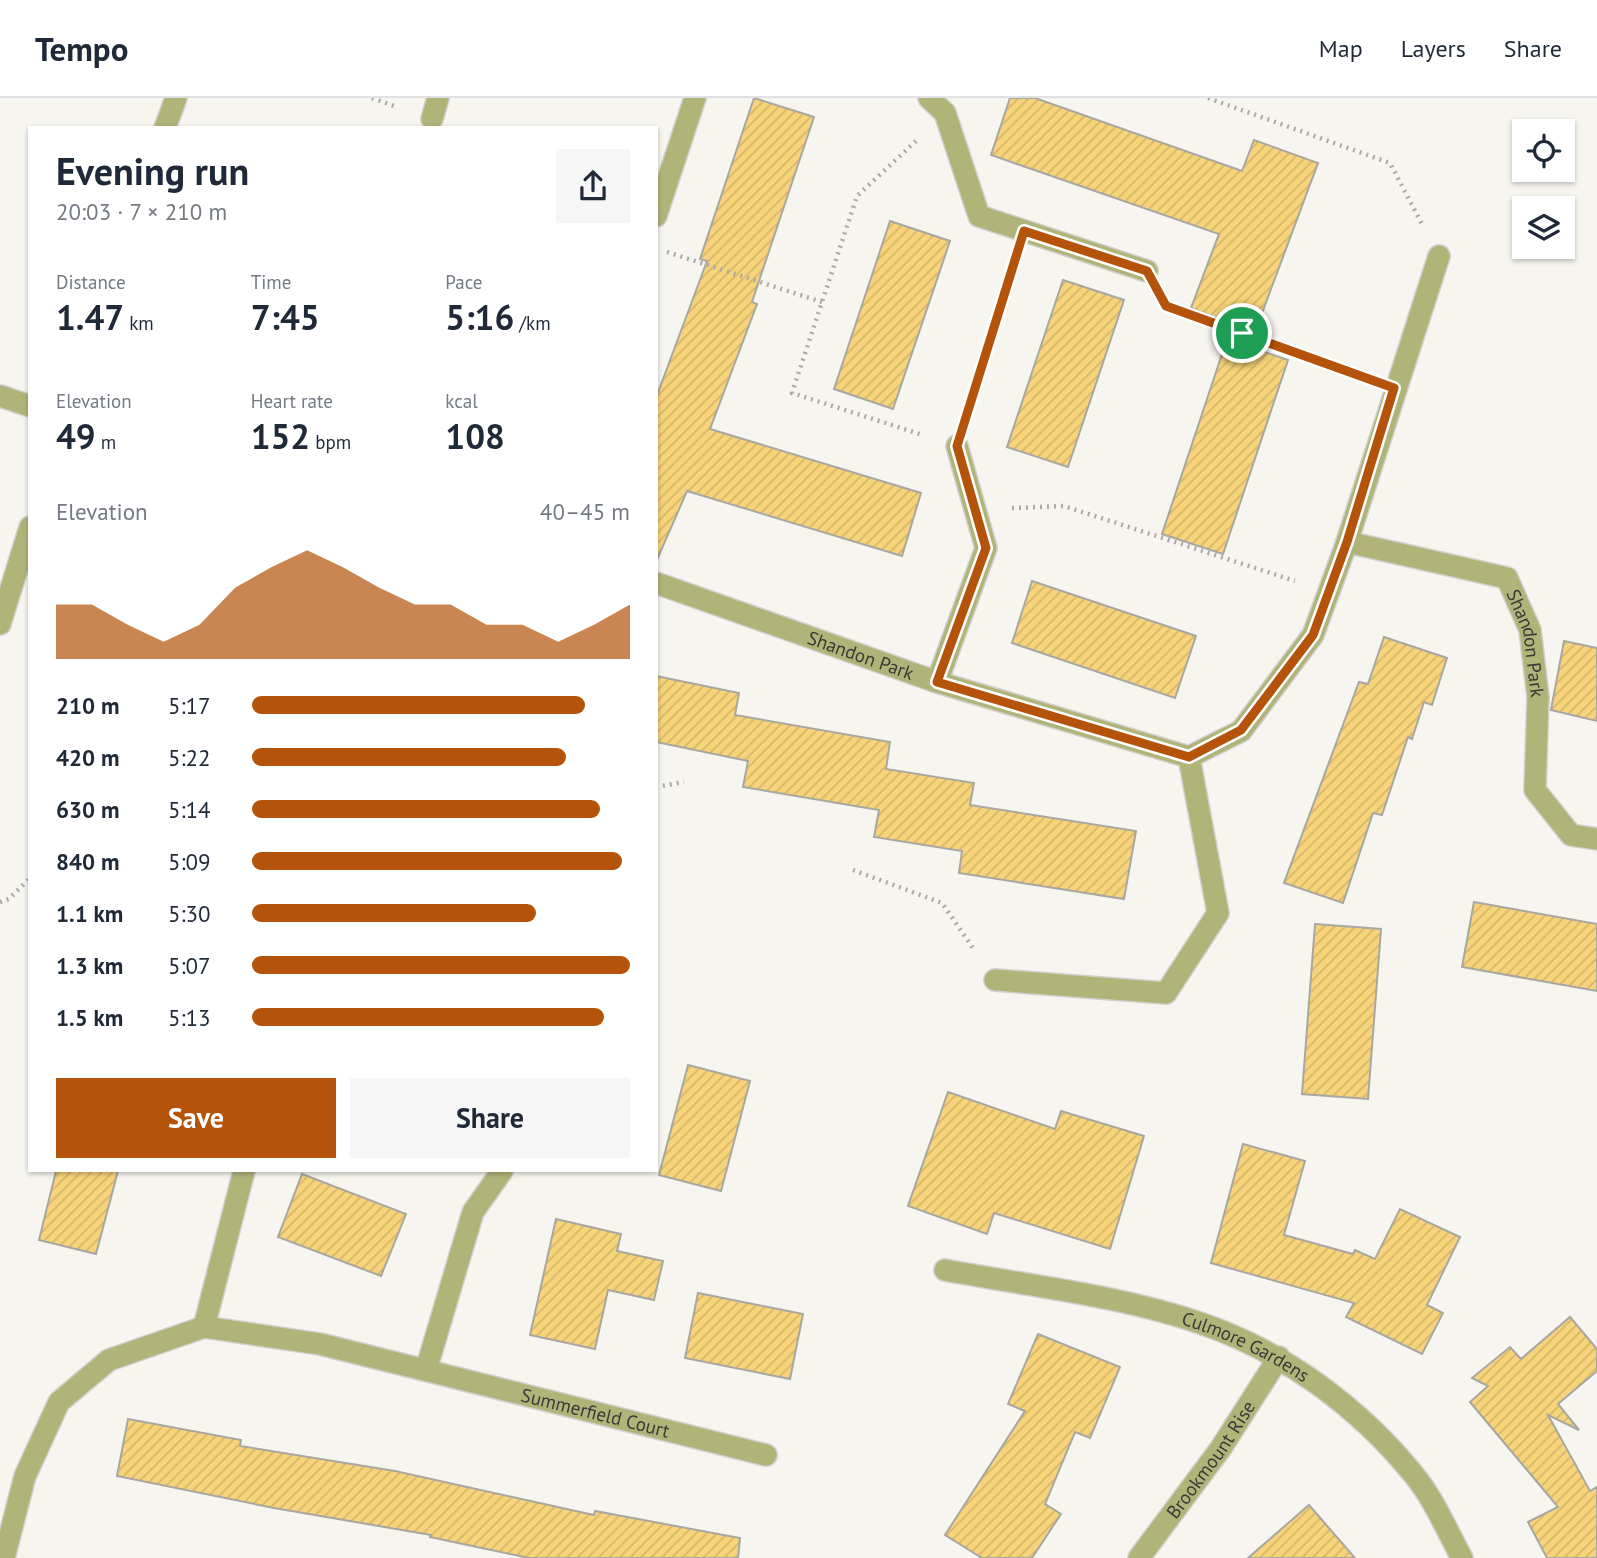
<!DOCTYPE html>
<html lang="en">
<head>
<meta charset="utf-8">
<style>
  body { margin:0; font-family:"PT Sans",sans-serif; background:#f6f6f7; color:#1f2937; height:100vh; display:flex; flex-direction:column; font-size:26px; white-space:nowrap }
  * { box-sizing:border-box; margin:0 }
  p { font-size:23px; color:#747a83 }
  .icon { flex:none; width:38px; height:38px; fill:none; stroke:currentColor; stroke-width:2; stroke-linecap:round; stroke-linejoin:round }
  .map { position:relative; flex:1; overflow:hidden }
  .details { position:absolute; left:28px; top:28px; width:630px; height:1046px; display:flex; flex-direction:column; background:#fff; border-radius:0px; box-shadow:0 2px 5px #0004 }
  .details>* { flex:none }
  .buttons { position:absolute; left:1512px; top:21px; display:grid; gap:14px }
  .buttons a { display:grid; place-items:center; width:63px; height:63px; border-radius:0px; background:#fff; box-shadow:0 2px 5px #0004; font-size:35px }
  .pin { position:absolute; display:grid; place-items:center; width:60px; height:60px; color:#fff; margin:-30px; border:4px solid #fff; border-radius:50%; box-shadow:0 2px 7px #0007 }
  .round { display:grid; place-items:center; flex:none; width:74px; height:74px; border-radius:0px; background:#f6f6f7 }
  .overview { display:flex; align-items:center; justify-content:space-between; height:119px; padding:0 28px }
  h1 { font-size:38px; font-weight:700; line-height:52px }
  .figures { display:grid; grid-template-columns:repeat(3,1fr); gap:10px; height:119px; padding:7px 28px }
  .figures div { display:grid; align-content:center }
  .figures b { font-size:35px; font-weight:700 }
  .figures small { font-size:19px; font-weight:400 }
  .figures p { font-size:19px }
  .chart { height:196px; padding:14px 28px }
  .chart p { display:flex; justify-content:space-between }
  .chart svg { width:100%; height:126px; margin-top:7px; fill:#b45309; opacity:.7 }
  .primary-button { display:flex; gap:14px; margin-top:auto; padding:14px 28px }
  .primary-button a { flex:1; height:80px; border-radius:0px; background:#b45309; color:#fff; font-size:28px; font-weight:700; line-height:80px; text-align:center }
  .primary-button a+a { background:#f6f6f7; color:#1f2937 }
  ul { padding:0 28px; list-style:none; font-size:23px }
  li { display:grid; grid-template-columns:112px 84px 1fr; align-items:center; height:52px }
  li i { height:18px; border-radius:9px; background:#b45309 }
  header { display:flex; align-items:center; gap:42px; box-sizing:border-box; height:98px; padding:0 35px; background:#fff; border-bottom:2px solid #e0e1e3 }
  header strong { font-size:33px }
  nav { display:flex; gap:38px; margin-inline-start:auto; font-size:24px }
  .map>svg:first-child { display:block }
</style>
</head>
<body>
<header>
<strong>Tempo</strong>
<nav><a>Map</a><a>Layers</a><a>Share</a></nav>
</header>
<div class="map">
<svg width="1597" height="1460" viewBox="0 0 1597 1460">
  <defs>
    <pattern id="building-hatch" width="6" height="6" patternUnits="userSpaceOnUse" patternTransform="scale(1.75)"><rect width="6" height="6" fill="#f7d479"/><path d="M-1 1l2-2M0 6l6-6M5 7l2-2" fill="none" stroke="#d5b769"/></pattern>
  </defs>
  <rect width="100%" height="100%" fill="#f7f5f0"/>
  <g fill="url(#building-hatch)" stroke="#a9a7a2" stroke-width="2">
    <polygon points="754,0 814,19 752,204 757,206 710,331 921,395 902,458 687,393 656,464 656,300 707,163 700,161"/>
    <polygon points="1010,0 1035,0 1242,73 1254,42 1318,65 1255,234 1191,210 1219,136 991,57"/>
    <polygon points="890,123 950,143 893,311 834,291"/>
    <polygon points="1063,182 1124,202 1068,369 1007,349"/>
    <polygon points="1227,241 1288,262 1223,456 1162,436"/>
    <polygon points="1032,483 1196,538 1175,600 1012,545"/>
    <polygon points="1384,539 1447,560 1432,607 1424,604 1412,641 1408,639 1382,717 1373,715 1343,805 1284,785 1359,584 1368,586"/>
    <polygon points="1564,543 1597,550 1597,623 1551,612"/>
    <polygon points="656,578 739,595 735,617 890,644 886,671 974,685 970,707 1136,733 1124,801 959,775 962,753 874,739 879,712 743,689 748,663 656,644"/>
    <polygon points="1474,804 1597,826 1597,893 1462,869"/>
    <polygon points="1315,826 1381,831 1368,1001 1302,996"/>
    <polygon points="688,967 750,983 721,1093 659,1077"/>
    <polygon points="948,994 1055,1031 1061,1013 1144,1038 1110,1151 994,1115 987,1136 908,1108"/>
    <polygon points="1243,1046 1305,1063 1284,1137 1353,1156 1355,1152 1375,1161 1400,1111 1460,1139 1427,1207 1443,1215 1422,1256 1346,1219 1354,1205 1211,1165"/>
    <polygon points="56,1073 118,1073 96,1156 39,1142"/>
    <polygon points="302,1076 406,1116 381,1178 278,1139"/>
    <polygon points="556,1121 621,1136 617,1153 663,1163 654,1202 608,1192 595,1251 530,1237"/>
    <polygon points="698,1195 803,1216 790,1281 685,1260"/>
    <polygon points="1570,1219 1597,1251 1597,1273 1558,1306 1579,1332 1548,1317 1590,1393 1597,1389 1597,1460 1547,1460 1528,1424 1558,1409 1470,1304 1488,1288 1472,1280 1510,1249 1521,1261"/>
    <polygon points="1038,1236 1120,1269 1090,1340 1075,1334 1045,1406 1061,1416 1032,1460 982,1460 945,1437 1025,1313 1008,1306"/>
    <polygon points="128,1321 241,1342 240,1348 395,1373 594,1417 595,1413 740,1440 738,1460 529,1460 430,1439 431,1437 274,1410 117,1378"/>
    <polygon points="1309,1407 1355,1460 1248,1460"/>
  </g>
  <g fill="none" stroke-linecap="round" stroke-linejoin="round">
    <g stroke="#d1d0cb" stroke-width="24">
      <g id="minor">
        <polyline points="929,0 945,15 979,118 1147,173"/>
        <polyline points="432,21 438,0"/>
        <polyline points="165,30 176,0"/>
        <polyline points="656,118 695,0"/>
        <polyline points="0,298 30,308"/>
        <path id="s1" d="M1347,444L1507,480L1530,532L1538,599L1535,692L1571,737L1597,741"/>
        <path id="s2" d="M656,485L937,584L1189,659L1241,633L1313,537L1347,444L1439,158"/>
        <polyline points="0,526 30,429"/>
        <polyline points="937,584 986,450 957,348"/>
        <polyline points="995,882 1166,895 1218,815 1189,659"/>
        <path id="s3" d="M945,1172C1029,1188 1119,1197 1200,1225C1283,1253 1359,1309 1414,1377C1434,1401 1447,1433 1462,1460"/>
        <polyline points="204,1229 244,1073"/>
        <polyline points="426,1272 473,1114 502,1073"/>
        <path id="s4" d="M4,1460L25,1378L59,1304L109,1262L204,1229L320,1246L766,1357"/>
        <path id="s5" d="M1139,1460L1221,1350L1279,1259"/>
      </g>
    </g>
    <g stroke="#acaaa6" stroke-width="4.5" stroke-dasharray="2 5" stroke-linecap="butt">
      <polyline points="372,0 397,9"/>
      <polyline points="1208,0 1390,65 1422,126"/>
      <polyline points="916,43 857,98 792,295 923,337"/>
      <polyline points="667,154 822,204"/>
      <polyline points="1164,205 1362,278"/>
      <polyline points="966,316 1013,168"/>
      <polyline points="1012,410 1064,408 1295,483"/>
      <polyline points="656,689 684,684"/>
      <polyline points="853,772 942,805 975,853"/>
      <polyline points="0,804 9,801 30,780"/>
    </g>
    <use href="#minor" stroke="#b1b479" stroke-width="21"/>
  </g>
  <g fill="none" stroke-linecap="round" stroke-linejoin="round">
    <g stroke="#fff" stroke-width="14">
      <polygon id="route" points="1024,133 1147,173 1166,208 1394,290 1347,444 1313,537 1241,632 1189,659 937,584 986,450 957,348"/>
    </g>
    <use href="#route" stroke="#b45309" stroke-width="9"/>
  </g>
  <g text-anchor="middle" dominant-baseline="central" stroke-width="5" stroke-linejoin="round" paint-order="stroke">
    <g font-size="19" fill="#3b3a38" stroke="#fff">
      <text stroke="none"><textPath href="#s1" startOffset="233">Shandon Park</textPath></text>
      <text stroke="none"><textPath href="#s2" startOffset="217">Shandon Park</textPath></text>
      <text stroke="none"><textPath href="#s3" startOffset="312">Culmore Gardens</textPath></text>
      <text stroke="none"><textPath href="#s4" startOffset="733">Summerfield Court</textPath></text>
      <text stroke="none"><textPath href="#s5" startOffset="122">Brookmount Rise</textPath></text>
    </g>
  </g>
</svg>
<div class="buttons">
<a><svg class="icon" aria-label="locate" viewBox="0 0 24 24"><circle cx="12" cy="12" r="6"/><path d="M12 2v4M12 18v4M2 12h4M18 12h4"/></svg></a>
<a><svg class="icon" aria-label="layers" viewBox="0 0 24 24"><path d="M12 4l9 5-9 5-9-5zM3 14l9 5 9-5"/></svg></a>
</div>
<div class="pin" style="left:1242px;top:235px;background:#1e9e55"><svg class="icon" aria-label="arrive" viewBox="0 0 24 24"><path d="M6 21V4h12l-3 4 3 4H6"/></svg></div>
<section class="details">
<div class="overview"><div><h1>Evening run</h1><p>20:03 · 7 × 210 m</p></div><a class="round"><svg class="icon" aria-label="share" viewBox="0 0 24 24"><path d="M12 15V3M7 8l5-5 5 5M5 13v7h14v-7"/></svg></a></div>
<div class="figures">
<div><p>Distance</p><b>1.47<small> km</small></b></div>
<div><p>Time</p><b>7:45</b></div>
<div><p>Pace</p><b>5:16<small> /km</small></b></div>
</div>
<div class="figures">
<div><p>Elevation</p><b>49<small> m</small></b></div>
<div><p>Heart rate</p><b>152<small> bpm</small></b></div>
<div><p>kcal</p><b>108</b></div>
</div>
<div class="chart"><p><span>Elevation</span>40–45 m</p>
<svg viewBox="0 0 160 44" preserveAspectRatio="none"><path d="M0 44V25L10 25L20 32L30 38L40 32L50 19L60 12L70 6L80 12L90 19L100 25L110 25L120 32L130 32L140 38L150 32L160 25V44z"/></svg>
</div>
<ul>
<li><b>210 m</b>5:17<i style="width:88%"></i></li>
<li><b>420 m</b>5:22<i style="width:83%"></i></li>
<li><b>630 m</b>5:14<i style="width:92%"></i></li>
<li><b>840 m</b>5:09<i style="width:98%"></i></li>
<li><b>1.1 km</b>5:30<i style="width:75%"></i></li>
<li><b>1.3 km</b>5:07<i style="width:100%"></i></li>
<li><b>1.5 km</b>5:13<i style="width:93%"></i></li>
</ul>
<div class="primary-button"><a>Save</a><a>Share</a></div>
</section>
</div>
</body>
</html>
